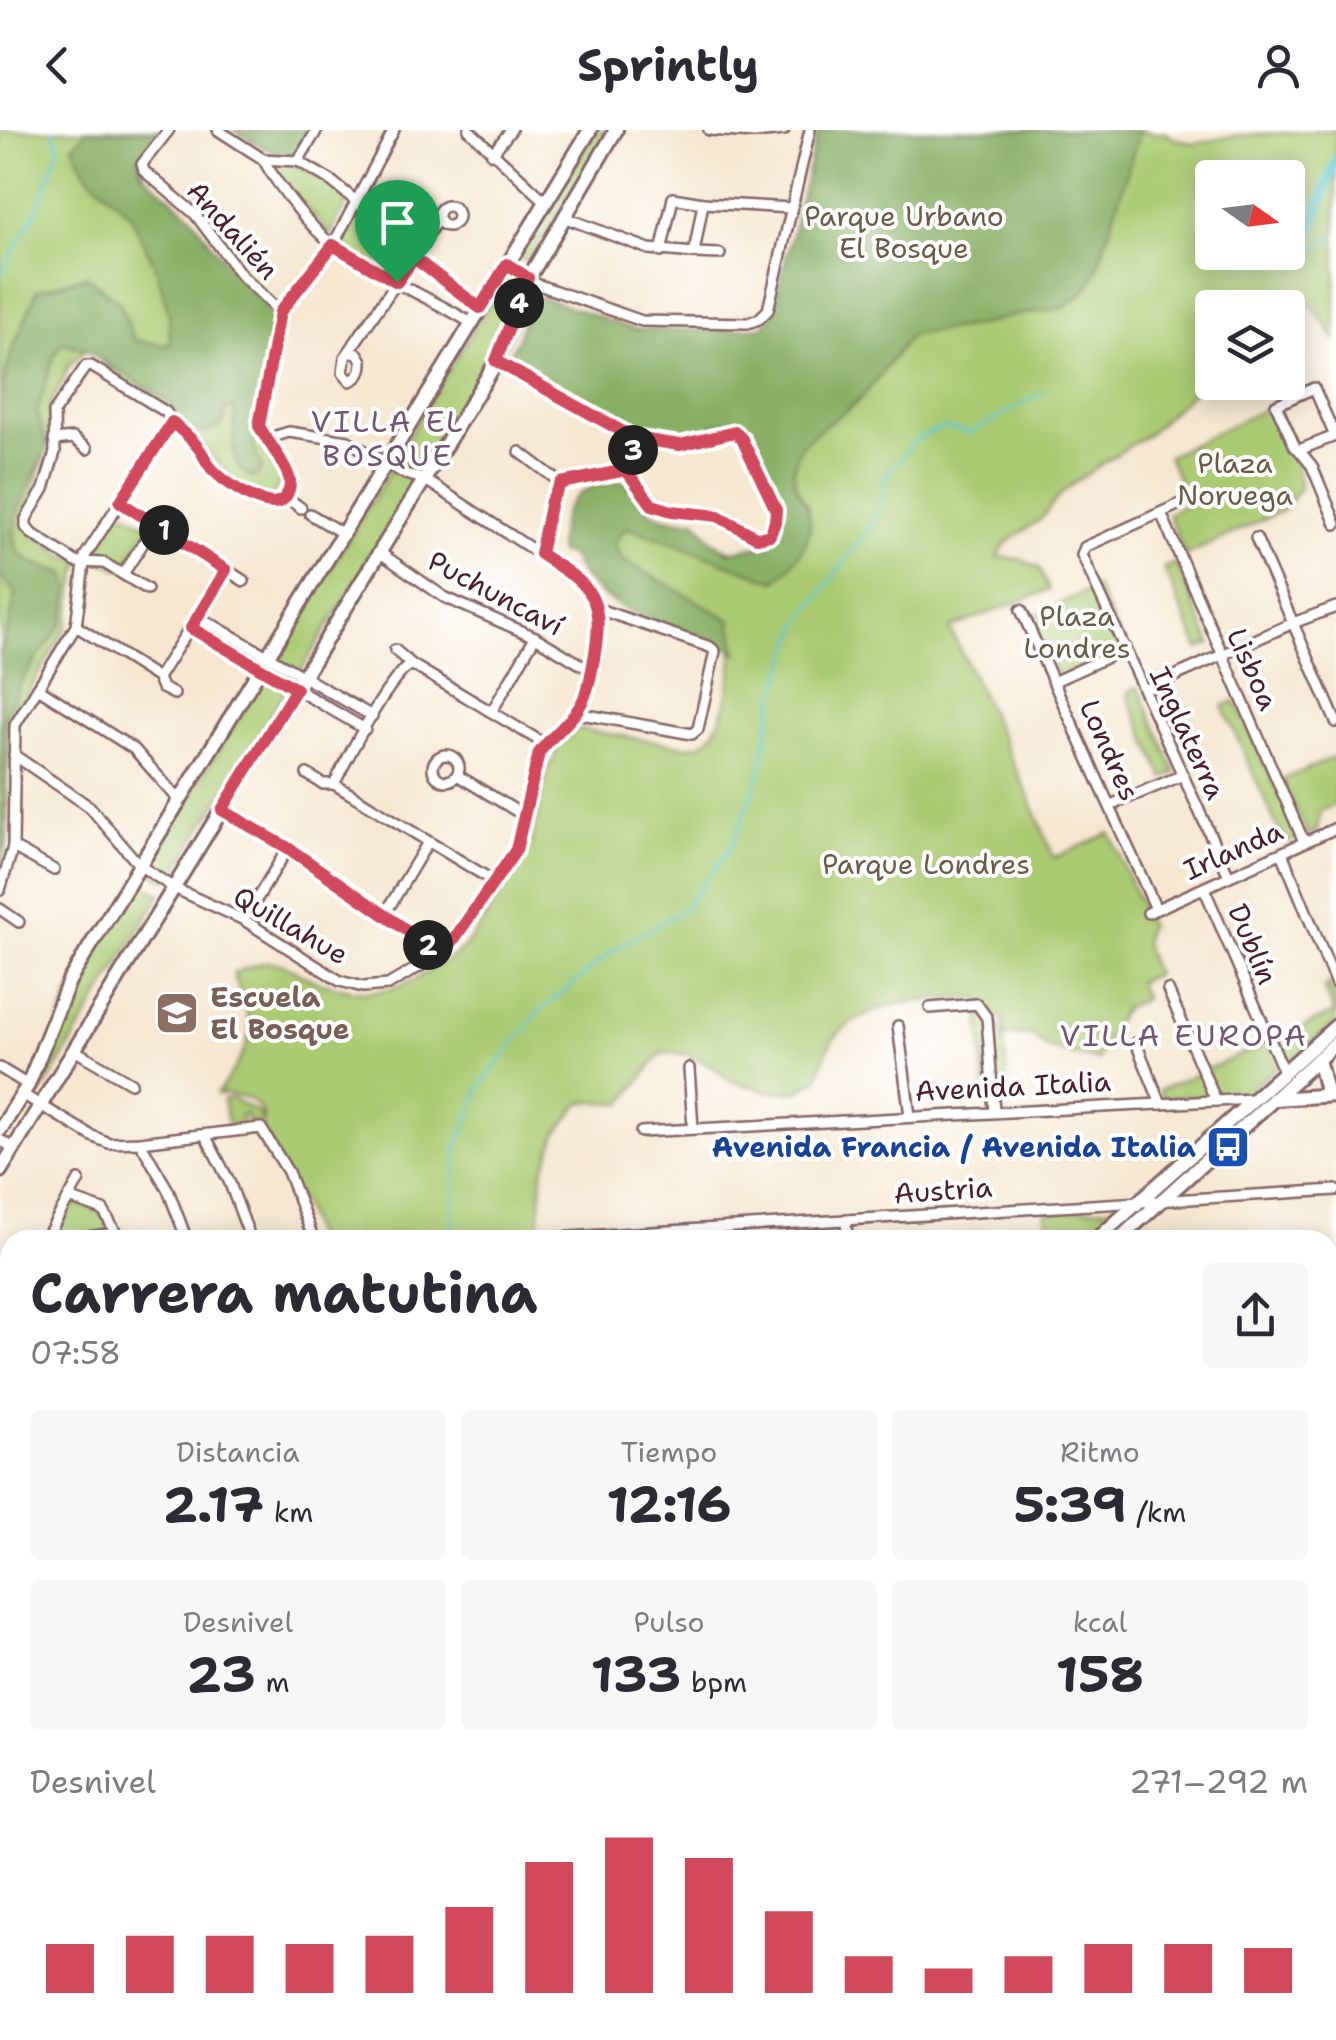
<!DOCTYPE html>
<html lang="es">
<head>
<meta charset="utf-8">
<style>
  body { margin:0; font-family:"Shantell Sans",sans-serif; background:#f7f7f7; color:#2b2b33; height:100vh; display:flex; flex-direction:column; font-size:38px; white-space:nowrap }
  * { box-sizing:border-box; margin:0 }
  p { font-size:32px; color:#7c7c81 }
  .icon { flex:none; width:55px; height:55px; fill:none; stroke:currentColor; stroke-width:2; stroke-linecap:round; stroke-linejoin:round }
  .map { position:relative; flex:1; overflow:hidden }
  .details { position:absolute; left:0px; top:1100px; width:1338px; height:810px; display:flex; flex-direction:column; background:#fff; border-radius:30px 30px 0 0; box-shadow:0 5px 25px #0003 }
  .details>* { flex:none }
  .needle { width:65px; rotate:104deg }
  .tools { position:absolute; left:1195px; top:30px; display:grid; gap:20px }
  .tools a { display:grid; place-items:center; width:110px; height:110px; border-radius:10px; background:#fff; box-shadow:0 5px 25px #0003; font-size:50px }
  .pin { position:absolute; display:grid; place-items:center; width:85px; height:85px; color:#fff; margin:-102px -42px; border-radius:50% 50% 50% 0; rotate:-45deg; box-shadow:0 0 10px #0007 }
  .pin .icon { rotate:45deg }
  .km { position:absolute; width:50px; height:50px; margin:-25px; border-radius:50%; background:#222; color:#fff; font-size:28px; line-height:50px; text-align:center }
  .round { display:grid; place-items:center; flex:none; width:105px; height:105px; border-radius:10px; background:#f7f7f7 }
  .summary { display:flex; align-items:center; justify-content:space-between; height:170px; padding:0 30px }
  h1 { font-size:55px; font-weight:700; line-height:75px }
  .metrics { display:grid; grid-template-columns:repeat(3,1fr); gap:15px; height:170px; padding:10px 30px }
  .metrics div { display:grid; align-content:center; border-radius:10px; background:#f7f7f7; text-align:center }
  .metrics b { font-size:50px; font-weight:700 }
  .metrics small { font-size:28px; font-weight:400 }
  .metrics p { font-size:28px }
  .chart { height:280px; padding:20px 30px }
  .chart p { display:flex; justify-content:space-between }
  .chart svg { width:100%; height:180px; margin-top:10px; stroke:#d1495b; stroke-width:6 }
  header { display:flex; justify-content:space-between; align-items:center; height:130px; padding:0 30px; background:#fff; font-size:45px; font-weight:700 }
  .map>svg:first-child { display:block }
</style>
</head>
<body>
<header><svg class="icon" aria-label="back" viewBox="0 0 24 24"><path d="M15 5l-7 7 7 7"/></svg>Sprintly<svg class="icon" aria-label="person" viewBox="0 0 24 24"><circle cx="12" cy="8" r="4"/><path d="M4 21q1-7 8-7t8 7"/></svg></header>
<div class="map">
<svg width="1336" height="1910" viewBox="0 0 1336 1910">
  <rect width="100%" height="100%" fill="#fff"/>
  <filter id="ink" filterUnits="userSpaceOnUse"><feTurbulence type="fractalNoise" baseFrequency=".01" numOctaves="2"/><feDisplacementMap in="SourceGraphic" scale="20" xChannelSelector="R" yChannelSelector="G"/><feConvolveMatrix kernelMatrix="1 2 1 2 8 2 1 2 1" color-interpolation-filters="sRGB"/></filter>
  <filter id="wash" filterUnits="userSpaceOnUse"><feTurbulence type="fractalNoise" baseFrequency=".0048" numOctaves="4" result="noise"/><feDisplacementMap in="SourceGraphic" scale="40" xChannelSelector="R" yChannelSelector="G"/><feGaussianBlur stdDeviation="2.25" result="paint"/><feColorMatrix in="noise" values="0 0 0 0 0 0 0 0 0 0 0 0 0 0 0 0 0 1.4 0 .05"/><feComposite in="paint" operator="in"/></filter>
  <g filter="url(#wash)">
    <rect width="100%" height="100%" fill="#f5e7d0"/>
    <g fill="#abcb73" stroke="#7a754f" stroke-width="2.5" fill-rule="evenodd">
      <path d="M0,0H158L137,25L251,297C258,305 281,344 279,353C279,357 273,364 270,368C241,366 214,329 197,308H190L159,277L129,257L96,226L85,220L69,235L60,258L49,274V313L22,394L67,427L81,428L67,496L13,588L7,642V714L0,740Z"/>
      <polygon points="596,0 610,0 529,131 522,130 519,124"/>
      <path d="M1140,0L1158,4L1164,1L1173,8L1193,14L1234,6L1336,0V210L1316,180L1302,169H1284L1266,177L1212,178V244L1149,303L1075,352L1059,366L1041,389L1006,413L998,427L1020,429L1039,438L1049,460L950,498L1029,667L1054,728L1110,703L1149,796C1139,812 1149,828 1155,844L1138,852L1144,869L1125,877L1111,900L1098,930L1047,918L1031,905L1005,906L1003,891L979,868C931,868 863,870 832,911C824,921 822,937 819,949L798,961L770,962L729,950L711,935L687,924L661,923L623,973C608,973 595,970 580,973L557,1003L542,1044L539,1110H314L304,1079L261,998L263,991L248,993L246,984L240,985L242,993L228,995L223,970L231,968L258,983L263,990L264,987C254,965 240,965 217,964C230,947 244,927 249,906C253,890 239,859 233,843L265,832H272L284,835L315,851L350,860L366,862L391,859L414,850L440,835L463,819L481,795L531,714L548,637L554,629L558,614L578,599L685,616C689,616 698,615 701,614C727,600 735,535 732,510L625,451L593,386L722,417L742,425L767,427L806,372L797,361L768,292L864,231ZM1212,48H1288V122H1212Z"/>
      <path d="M287,32C307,40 337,53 348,72L330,105L276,43L274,37L277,33Z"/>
      <polygon points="357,82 364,83 406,127 407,131 397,146 388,146 342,117 339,111 352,84"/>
      <polygon points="505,147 522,156 493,228 420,346 406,342 392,333"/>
      <polygon points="1273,275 1296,328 1300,357 1284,380 1186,425 1168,384 1188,373 1168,326"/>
      <polygon points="391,339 416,353 300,542 276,529"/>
      <polygon points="125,382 149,397 124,438 120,439 94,429 92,426 117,384"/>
      <polygon points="1176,433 1211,514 1199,519 1164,438"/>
      <polygon points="1096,457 1125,517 1058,547 1029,488"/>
      <polygon points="264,547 286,560 172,747 165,750 147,739 148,733"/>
      <polygon points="1138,557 1176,643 1164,648 1128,566 1130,565 1129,561"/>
      <polygon points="1235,571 1299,707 1285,714 1223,576"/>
      <polygon points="1336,626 1336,674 1320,681 1317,701 1308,705 1282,650"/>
      <polygon points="137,750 161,764 40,966 35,964 44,947 42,941 73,855"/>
      <polygon points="1329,854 1336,869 1336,892 1287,934 1284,931 1274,910 1334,883 1324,858"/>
      <polygon points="990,885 1004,906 1008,973 985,974 980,886"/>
      <polygon points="1268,913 1277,937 1246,964 1163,968 1159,960"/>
      <polygon points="70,1072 97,1080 108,1093 108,1100 104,1103 61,1107 54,1102"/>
      <polygon points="1118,1077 1120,1084 1094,1110 1047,1110 1046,1082"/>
      <polygon points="1084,1900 1252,1900 1245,1910 1072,1910"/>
    </g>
    <g fill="#88af65" stroke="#696748" stroke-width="2.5">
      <path d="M88,0H161L139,27L140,41L191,85L213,116L246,156L272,182L274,191L253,301L256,325L262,337L259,343L253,348C223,335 237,304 235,278L226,279L225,290L217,298L204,302L187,297L169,272L87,221L63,212L54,225L37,283L48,318C37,342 0,402 21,424C32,435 51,439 66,443L70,460L63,492L22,550L5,587L6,711L0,722V529L16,464L0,444V266L11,223L37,160L87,146L120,173L134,210L170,216L169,185L157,140L130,84L88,45L73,16Z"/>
      <polygon points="233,0 313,0 296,26 266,19"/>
      <path d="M818,0H1140L1097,139L1091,153L1082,164L1063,178L1013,186L980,195L911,205C892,226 879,251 858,271C845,283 805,306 799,320C793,335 791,351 800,364C803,370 806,371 808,377C817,408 797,430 776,451C726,435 677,412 627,398L619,405L614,416L623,430L731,490L737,523C701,501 658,495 621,477C605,469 590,455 579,441C574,433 574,428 565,423L562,425L558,422C561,387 563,366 601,354C609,352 615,349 624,352C632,355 634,362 639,369C654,390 672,391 696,390L712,410L728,422L770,414C778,406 781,398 781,386C781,368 747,294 729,292C716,291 704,302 692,307C679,311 667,309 653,307L506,231L517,210L531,168L536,165L633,199L714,200L762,197L771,188Z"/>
    </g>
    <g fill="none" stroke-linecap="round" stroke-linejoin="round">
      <g stroke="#5dcad1" stroke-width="2.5">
        <polyline points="1302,127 1336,107"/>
        <polyline points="0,146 38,78 59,18 53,0"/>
        <polyline points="451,1110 457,1018 482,954 539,882 615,819 683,780 732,716 759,647 775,566 800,492 879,385 885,346 917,309 944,297 971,303 1044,262"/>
        <polyline points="0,1447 10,1447"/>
      </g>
      <polyline stroke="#5dcad1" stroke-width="9" points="1302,127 1336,29"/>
    </g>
  </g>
  <g filter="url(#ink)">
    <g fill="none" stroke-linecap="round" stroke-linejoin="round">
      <g stroke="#866565" stroke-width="14">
        <g id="street">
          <polyline points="169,0 142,34 144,41 195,84 242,146 280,182"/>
          <polyline points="218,0 263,29 298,31 330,50 356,71 414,128 479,178"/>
          <polyline points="469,0 545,71"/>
          <polyline points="709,0 754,3 784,0"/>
          <polyline points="492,24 511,0"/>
          <path d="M263,29C276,53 311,99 333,115C375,146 426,165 471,193"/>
          <polyline points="298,31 317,0"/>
          <circle cx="448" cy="86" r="10"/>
          <polyline points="563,87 649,119 694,123 703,73"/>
          <polyline points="661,122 673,68 703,73 791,78"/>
          <polyline points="694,123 720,124"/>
          <polyline points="507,134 536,154 642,191 748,193 759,189 768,180 810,0"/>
          <path d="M349,222C377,178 409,138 435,93L439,90"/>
          <path d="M349,222L358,224L362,231C362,241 360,247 350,251L343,243L345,227Z"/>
          <polyline points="497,231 634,308 680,315 735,302 742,309 775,380 775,391 771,405 759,408 717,386 672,381 652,375 626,340"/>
          <polyline points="54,310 73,308 87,319"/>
          <polyline points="1299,320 1295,317 1276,275 1314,258 1335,306 1299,320 1312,336 1336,394"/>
          <polyline points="520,322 561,353"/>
          <polyline points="626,340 634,308"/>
          <path d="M286,367C296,342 271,318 259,296L280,182L333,115L394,0"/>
          <polyline points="120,372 244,451"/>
          <polyline points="1182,373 1085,417 1082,425 1229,746"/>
          <polyline points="1161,383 1304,712"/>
          <polyline points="310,384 342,403"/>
          <polyline points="1256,408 1336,592"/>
          <polyline points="379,422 444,467 535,507 592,541"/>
          <polyline points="539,424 551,371 561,353 626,340"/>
          <polyline points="123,444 155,395"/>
          <polyline points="147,459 104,433 76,432 31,403 26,397 26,389 44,359 55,322 54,282 86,236 91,236 166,282 172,292 196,315 212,339 230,353 264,373 274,374 286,367 301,378"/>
          <polyline points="1021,480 1156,779"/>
          <polyline points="199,487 372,586"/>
          <polyline points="76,496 158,548 226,440"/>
          <polyline points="191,498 365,599"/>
          <polyline points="395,520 411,534 545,614"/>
          <polyline points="158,548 162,558 174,564"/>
          <polyline points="1055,551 1125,519"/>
          <polyline points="38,558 134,619 179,670"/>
          <polyline points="1144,560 1293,493 1336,477"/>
          <polyline points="492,581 535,507"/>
          <polyline points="576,583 692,604 698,599 715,521 710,517 598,479"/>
          <path d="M14,625L90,677L139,735L174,758L244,790L340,851L363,857L388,855L441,824L450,815L516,720L539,623C550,605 570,595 581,576C593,552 607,491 593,467C586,455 575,448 564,440L424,349L405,344L348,311L289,302L266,309"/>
          <circle cx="446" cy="638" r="13"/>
          <polyline points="307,644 323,654 334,654 495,752"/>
          <polyline points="457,645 523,685"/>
          <path d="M334,654C349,626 387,549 411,534"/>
          <polyline points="1111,675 1183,645"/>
          <polyline points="221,679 288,718 441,824"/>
          <polyline points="13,717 54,740"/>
          <polyline points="1282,723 1336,854"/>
          <polyline points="1204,758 1284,942"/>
          <polyline points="0,760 13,717 15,595 76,496 85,426 172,292"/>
          <polyline points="0,779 19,792"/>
          <polyline points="1148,783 1336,698"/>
          <polyline points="385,784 428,712"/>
          <polyline points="244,790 288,718"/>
          <polyline points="1168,860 1216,971"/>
          <polyline points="930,878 977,874 987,888 994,982"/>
          <polyline points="898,896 910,986"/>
          <polyline points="1136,913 1161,974"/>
          <polyline points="74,920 131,953"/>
          <polyline points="0,938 28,955"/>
          <polyline points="689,938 693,998"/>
          <polyline points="22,964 92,1006 109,1013 140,1012 261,998 288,1042 314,1110"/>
          <polyline points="641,1002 1252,969"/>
          <polyline points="205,1005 229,1051 251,1110"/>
          <polyline points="0,1010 14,1018"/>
          <polyline points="140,1012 168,1060 187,1110"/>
          <polyline points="69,1068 103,1080 120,1110"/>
          <polyline points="846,1089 847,1110"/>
          <polyline points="45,1110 79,1050"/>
          <polyline points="68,1110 115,1103"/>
          <polyline points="553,1110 553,1108 1336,1060"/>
          <polyline points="0,1153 10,1159"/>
          <polyline points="1328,1204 1336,1138"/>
          <polyline points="0,1309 10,1309"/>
          <polyline points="0,1367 10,1368"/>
          <polyline points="0,1434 10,1433"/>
          <polyline points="0,1476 10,1477"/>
          <polyline points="1328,1518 1336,1518"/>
          <polyline points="0,1527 10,1527"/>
          <polyline points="0,1583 10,1583"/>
          <polyline points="1328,1588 1336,1588"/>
          <polyline points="0,1832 10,1832"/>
          <polyline points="1328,1856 1336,1853"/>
          <polyline points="0,1880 10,1880"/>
          <polyline points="906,1900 913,1910"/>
          <polyline points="1288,1900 1291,1910"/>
          <polyline points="51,1910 51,1900"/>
          <polyline points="99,1910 99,1900"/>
          <polyline points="149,1910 149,1900"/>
          <polyline points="230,1910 230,1900"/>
          <polyline points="278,1910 278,1900"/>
          <polyline points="458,1910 458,1900"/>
          <polyline points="509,1910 509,1900"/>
          <polyline points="591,1910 592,1900"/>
          <polyline points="639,1910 639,1900"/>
          <polyline points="873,1910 875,1900"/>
          <polyline points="1254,1910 1262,1900"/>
        </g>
      </g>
      <g stroke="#866565" stroke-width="18">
        <g id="secondary">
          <polyline points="1318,929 1327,965"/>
          <polyline points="1274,969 1336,965"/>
          <polyline points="0,1000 28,955 69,851 590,0"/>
          <polyline points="0,1041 497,231 528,149 616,0"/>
          <polyline points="1096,1110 1336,896"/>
          <polyline points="1118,1110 1336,913"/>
          <polyline points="0,1228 10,1228"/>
          <polyline points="0,1244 10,1244"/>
          <polyline points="0,1641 10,1639"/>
          <polyline points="0,1748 10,1748"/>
          <polyline points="1328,1748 1336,1746"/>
          <polyline points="983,1900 989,1910"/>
          <polyline points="1067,1910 1080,1900"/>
        </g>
      </g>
      <g stroke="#866565" stroke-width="19">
        <g id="primary">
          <polyline points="1328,1312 1336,1312"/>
          <polyline points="1328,1328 1336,1328"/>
          <polyline points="788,1910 790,1900"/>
          <polyline points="802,1910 803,1900"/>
        </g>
      </g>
      <use href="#street" stroke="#fff" stroke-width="9"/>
      <use href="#secondary" stroke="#fff" stroke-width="12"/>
      <use href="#primary" stroke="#fff" stroke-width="14"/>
    </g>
  </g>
  <g fill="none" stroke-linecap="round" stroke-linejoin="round" filter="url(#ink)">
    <g stroke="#fff" stroke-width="20">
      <path id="route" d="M397,152L333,115L280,182L259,296C267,311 287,335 290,351C290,355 289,362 286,366C273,387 225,353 213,340C207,334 204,326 200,320C193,309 182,301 172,292L120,372L226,440L191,498L296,559L222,680L288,718L441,824L450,815L516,720L539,623C550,606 569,595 580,576C589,561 592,540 595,523C605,463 587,454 540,424L551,371L561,353L626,340L634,308L680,315L735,302L742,309L776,380L775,392L770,405L758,408L718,386L672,381L652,375L626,340L634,308L496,231L528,148L507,134L480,178L414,128L397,152"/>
    </g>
    <use href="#route" stroke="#d1495b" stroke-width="12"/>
  </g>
  <defs>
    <g id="school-square" transform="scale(2.25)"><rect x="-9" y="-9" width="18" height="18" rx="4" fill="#8d6e63" stroke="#fff"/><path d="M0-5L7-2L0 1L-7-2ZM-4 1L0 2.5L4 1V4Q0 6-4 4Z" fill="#fff"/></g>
    <g id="bus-square" transform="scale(2.25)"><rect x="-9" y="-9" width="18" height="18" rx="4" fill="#1a4fb4" stroke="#fff"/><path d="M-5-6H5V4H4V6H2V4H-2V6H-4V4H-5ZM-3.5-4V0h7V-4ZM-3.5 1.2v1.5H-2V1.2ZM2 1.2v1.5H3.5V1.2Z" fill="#fff"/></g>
  </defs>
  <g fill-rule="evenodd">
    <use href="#school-square" x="177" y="883"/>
    <use href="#bus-square" x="1228" y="1017"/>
  </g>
  <g text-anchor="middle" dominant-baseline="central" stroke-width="8" stroke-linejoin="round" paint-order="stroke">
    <g font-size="28" fill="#6c5b44" stroke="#fff">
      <text x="904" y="86">Parque Urbano<tspan x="904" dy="32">El Bosque</tspan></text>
      <text x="1235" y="333">Plaza<tspan x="1235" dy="32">Noruega</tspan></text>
      <text x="1077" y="486">Plaza<tspan x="1077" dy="32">Londres</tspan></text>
      <text x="926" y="734">Parque Londres</text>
    </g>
    <g font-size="28" fill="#4a1f2b" stroke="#fff">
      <text transform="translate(233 100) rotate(48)">Andalién</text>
      <text transform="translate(496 463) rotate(28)">Puchuncaví</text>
      <text transform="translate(1253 539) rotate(66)">Lisboa</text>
      <text transform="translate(1188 603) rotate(65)">Inglaterra</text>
      <text transform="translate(1110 620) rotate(66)">Londres</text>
      <text transform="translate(1233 720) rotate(-24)">Irlanda</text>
      <text transform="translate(291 795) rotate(30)">Quillahue</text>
      <text transform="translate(1253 814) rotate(67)">Dublín</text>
      <text transform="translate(1013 956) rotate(-3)">Avenida Italia</text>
      <text transform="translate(943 1060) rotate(-4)">Austria</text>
    </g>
    <g font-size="28" font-weight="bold" fill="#785e54" stroke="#fff" text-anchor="start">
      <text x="210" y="867">Escuela<tspan x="210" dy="32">El Bosque</tspan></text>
    </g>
    <g font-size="28" font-weight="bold" fill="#164399" stroke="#fff" text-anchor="end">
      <text x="1196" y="1017">Avenida Francia / Avenida Italia</text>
    </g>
    <g font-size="30" letter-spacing="2.5" fill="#745473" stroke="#fff">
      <text x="388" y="291">VILLA EL<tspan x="388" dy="34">BOSQUE</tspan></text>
      <text x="1184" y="905">VILLA EUROPA</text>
    </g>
  </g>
</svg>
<div class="tools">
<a><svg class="needle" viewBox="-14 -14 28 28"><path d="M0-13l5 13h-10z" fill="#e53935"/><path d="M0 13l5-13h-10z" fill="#7c7c81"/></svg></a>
<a><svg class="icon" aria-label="layers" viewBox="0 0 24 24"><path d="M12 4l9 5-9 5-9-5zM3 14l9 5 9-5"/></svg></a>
</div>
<div class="pin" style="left:397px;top:152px;background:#1e9e55"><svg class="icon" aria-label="arrive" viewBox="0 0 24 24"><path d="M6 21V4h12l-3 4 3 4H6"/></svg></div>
<b class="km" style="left:164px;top:400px">1</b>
<b class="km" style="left:428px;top:815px">2</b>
<b class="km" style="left:633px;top:320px">3</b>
<b class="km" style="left:519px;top:173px">4</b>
<section class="details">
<div class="summary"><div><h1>Carrera matutina</h1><p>07:58</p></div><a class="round"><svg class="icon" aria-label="share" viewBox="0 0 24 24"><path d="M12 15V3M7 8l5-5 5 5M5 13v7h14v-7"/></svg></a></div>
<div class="metrics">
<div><p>Distancia</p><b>2.17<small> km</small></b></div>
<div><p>Tiempo</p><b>12:16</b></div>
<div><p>Ritmo</p><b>5:39<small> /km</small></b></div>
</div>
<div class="metrics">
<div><p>Desnivel</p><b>23<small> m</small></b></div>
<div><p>Pulso</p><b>133<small> bpm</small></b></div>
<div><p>kcal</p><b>158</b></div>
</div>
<div class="chart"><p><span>Desnivel</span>271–292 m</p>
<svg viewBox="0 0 160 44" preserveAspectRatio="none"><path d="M5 44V32M15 44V30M25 44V30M35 44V32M45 44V30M55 44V23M65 44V12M75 44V6M85 44V11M95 44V24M105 44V35M115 44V38M125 44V35M135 44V32M145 44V32M155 44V33"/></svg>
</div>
</section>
</div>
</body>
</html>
